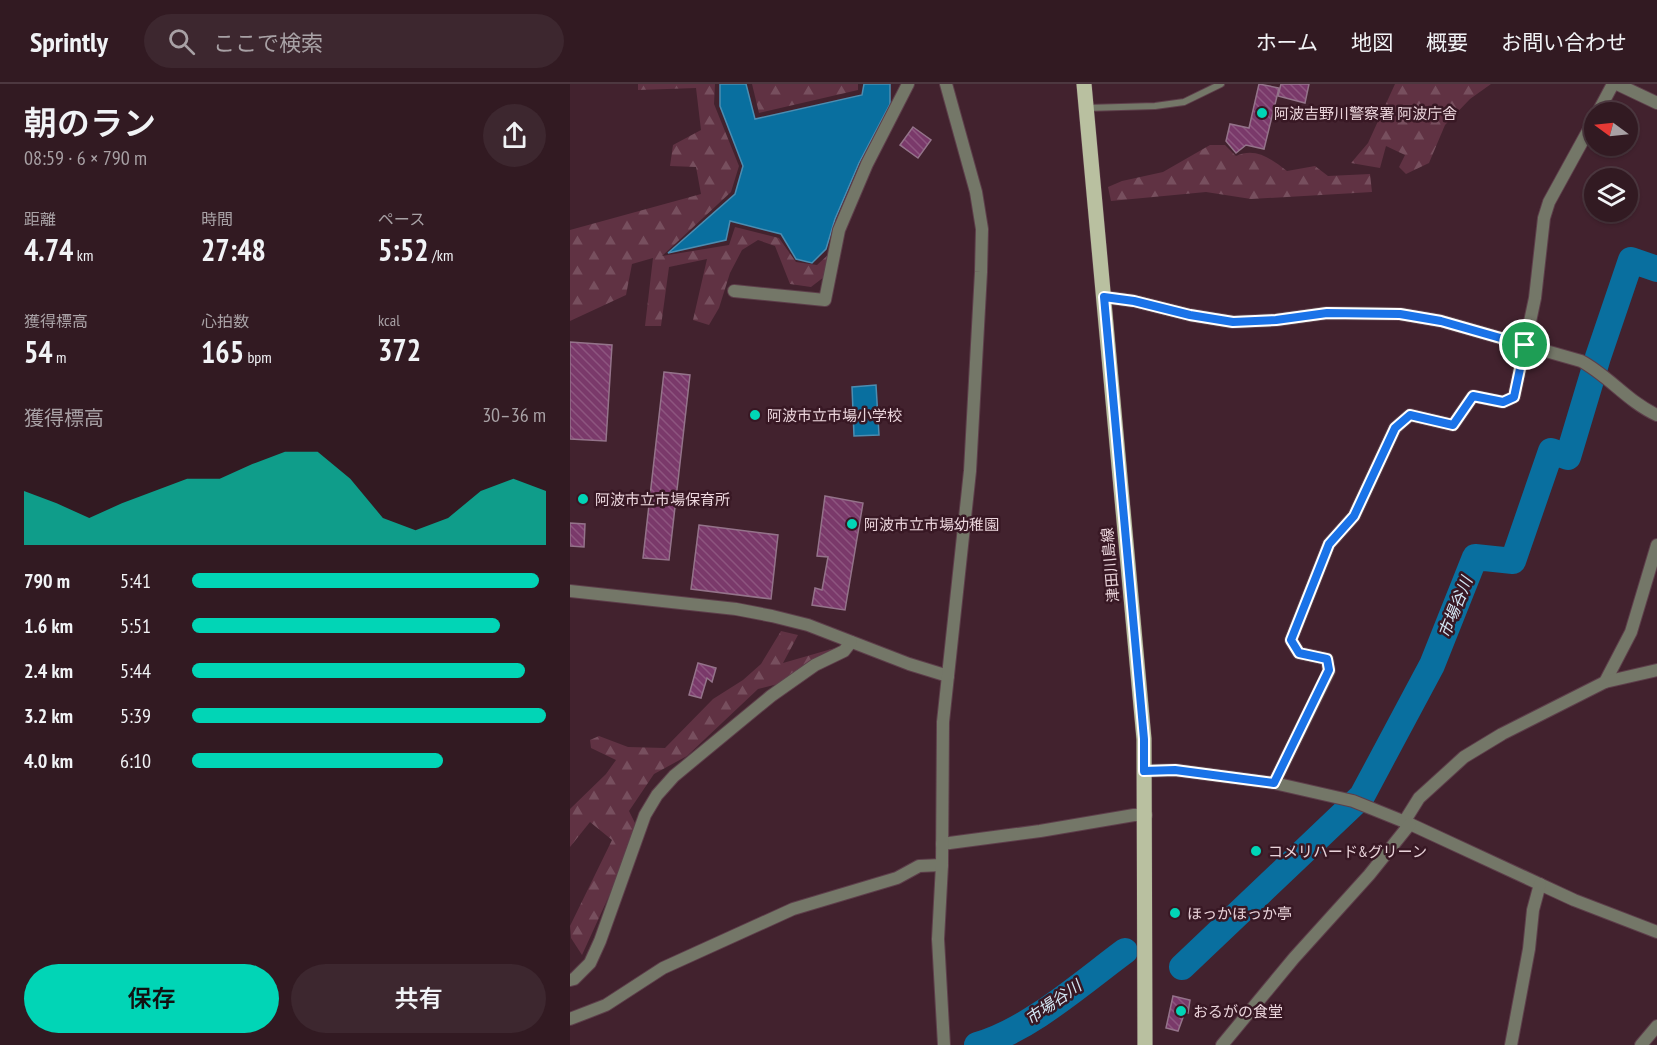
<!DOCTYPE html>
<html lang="ja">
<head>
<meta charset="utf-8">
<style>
  body { margin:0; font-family:"PT Sans Narrow","Noto Sans JP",sans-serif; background:#3d272f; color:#f1f3f6; height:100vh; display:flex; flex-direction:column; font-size:22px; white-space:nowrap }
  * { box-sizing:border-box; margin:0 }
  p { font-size:20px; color:#a8a1a5 }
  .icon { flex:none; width:33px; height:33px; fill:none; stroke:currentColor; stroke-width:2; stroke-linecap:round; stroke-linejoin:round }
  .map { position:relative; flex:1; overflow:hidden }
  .drawer { display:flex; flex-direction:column; background:#321a22; width:570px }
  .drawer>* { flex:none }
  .needle { width:39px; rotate:285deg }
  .controls { position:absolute; left:1014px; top:18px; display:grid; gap:12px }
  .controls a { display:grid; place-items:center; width:54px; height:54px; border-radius:50%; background:#321a22; box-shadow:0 2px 4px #0004,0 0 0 2px #4d3840; font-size:30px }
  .pin { position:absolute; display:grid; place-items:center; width:51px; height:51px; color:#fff; margin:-26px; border:3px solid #fff; border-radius:50%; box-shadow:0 2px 6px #0007 }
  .round { display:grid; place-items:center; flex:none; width:63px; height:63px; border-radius:32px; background:#3d272f }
  .headline { display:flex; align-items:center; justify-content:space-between; height:102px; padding:0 24px }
  h1 { font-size:33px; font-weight:600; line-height:45px }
  .stats { display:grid; grid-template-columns:repeat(3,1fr); gap:9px; height:102px; padding:6px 24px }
  .stats div { display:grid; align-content:center }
  .stats b { font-size:30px; font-weight:600 }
  .stats small { font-size:16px; font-weight:400 }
  .stats p { font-size:16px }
  .chart { height:168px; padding:12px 24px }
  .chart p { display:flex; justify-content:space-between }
  .chart svg { width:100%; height:108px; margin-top:6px; fill:#01d5b6; opacity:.7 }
  .button { display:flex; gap:12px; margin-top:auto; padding:12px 24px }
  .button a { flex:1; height:69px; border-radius:36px; background:#01d5b6; color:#111; font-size:24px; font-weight:600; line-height:69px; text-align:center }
  .button a+a { background:#3d272f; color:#f1f3f6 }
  ul { padding:0 24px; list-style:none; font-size:20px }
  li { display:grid; grid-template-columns:96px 72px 1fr; align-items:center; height:45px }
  li i { height:15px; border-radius:8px; background:#01d5b6 }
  header { display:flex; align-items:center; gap:36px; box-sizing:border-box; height:84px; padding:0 30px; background:#321a22; border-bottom:2px solid #4d3840 }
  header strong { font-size:28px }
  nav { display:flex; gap:33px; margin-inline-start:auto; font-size:21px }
  .search { width:420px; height:54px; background:#3d272f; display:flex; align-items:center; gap:15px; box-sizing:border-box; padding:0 21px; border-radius:33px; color:#a8a1a5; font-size:22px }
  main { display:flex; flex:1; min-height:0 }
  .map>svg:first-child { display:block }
</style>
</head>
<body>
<header>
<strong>Sprintly</strong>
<div class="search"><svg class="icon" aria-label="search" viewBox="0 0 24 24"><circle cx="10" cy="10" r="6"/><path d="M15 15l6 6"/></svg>ここで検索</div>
<nav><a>ホーム</a><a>地図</a><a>概要</a><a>お問い合わせ</a></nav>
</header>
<main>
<section class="drawer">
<div class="headline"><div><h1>朝のラン</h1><p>08:59 · 6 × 790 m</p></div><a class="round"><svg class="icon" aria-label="share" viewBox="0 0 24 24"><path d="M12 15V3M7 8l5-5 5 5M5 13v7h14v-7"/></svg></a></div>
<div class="stats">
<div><p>距離</p><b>4.74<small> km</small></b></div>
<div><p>時間</p><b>27:48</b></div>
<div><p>ペース</p><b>5:52<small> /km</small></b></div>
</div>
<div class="stats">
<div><p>獲得標高</p><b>54<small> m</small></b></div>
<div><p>心拍数</p><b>165<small> bpm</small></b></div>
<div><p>kcal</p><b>372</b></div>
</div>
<div class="chart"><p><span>獲得標高</span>30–36 m</p>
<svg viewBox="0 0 160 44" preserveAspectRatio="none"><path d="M0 44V22L10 27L20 33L30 27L40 22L50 17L60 17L70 11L80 6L90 6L100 17L110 33L120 38L130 33L140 22L150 17L160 22V44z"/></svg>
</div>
<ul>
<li><b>790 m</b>5:41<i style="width:98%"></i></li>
<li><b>1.6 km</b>5:51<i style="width:87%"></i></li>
<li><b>2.4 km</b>5:44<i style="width:94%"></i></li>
<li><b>3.2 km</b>5:39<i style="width:100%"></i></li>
<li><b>4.0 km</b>6:10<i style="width:71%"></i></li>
</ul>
<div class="button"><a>保存</a><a>共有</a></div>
</section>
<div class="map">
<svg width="1087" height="961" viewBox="0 0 1087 961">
  <defs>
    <pattern id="forest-firs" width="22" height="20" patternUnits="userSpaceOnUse" patternTransform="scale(1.5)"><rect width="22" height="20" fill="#603243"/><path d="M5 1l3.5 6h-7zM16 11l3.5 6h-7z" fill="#774f5e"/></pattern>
    <pattern id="building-back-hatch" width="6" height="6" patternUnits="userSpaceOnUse" patternTransform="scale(1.5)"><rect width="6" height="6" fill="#7a396a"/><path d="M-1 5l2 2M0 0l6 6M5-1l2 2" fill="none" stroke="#8d557f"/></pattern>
  </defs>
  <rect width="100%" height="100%" fill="#42222e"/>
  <g fill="url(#forest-firs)">
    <polygon points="68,0 145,0 144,20 169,82 161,108 92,172 159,161 165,143 209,154 226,178 247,181 259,170 254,193 241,203 220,200 205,162 188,156 172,166 160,189 149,224 139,241 123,236 137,175 99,183 91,242 75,242 83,174 62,180 56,211 0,237 0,146 131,110 126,83 100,82 103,61 131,46 126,4 68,6"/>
    <polygon points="182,0 288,0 288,6 189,29"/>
    <polygon points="825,0 921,0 900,15 875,41 859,79 836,90 829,83 835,71 816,62 810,84 781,79 798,59"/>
    <path d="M640,61H655L666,72C686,63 701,75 717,87L745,82L758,92L800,90L802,108L681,115L636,108L541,117L538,103L552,97L593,88Z"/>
    <polygon points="211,547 228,551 213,579 265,564 208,600 188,605 117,672 84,690 59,727 65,739 54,779 12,871 1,854 0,842 42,756 20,738 0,763 0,725 36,690 46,676 21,664 20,656 29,652 58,663 95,664 143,615 173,596 191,580"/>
  </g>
  <g fill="#096f9f" stroke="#4c8db1" stroke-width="1.5">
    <polygon points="150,0 176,0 185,35 292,11 294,0 320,0 320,20 289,79 265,135 256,165 242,179 226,175 211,150 160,137 156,156 98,169 165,110 173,82 150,22"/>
    <polygon points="306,301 309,351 284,352 282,303"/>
  </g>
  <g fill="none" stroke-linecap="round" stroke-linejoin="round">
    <g stroke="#096f9f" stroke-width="26">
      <polyline points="612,883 792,712 862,581 905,473 943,477 981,367 998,373 1028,273 1061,176 1087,185"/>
      <path d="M407,961C458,947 513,898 555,867"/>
    </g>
  </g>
  <g fill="url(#building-back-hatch)" stroke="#94738a" stroke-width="1.5">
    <polygon points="689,0 709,4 694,65 676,61 666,69 656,57 660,40 679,44"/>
    <polygon points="711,0 739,0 735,19 708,12"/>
    <polygon points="343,43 361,56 348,74 330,61"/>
    <polygon points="0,258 42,261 36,357 0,355"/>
    <polygon points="94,288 120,291 99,476 73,474"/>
    <polygon points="255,412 293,419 275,526 242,521 245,504 252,506 258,473 247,472"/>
    <polygon points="0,439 15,440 14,463 0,462"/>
    <polygon points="129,441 208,451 201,515 121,505"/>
    <polygon points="128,579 146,584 142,598 137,594 131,614 119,611"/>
    <polygon points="603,912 620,916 618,929 615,928 608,947 596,944"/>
  </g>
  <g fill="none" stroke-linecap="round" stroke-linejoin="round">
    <g stroke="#5d3e4a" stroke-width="8">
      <polyline id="lane" points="517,24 585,22 614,18 651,0"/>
    </g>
    <g stroke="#5d3e4a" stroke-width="14">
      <g id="street">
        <polyline points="1047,0 1087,19"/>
        <polyline points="1028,28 1043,0"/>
        <polyline points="164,207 255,216 269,146 297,80 338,0"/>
        <path d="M534,213L564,217L620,231L663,238L706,236L757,229L830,230L871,237L1011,277C1039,292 1058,318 1087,331"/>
        <polyline points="0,507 166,525 202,532 238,541 339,580 378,592"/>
        <polyline points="1035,598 1061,548 1087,461"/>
        <polyline points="574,687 605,686 704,699 783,717 840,740 1004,816 1087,848"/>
        <polyline points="704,699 759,587 757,575 729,569 721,556 759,460 784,432 825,344 840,331 883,341 903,312 933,318 944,313 965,214 974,134 979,118 1024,36"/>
        <polyline points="834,738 849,714 894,673 932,650 1035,598 1087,586"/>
        <polyline points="372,760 470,747 564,731 576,731"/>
        <polyline points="0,896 4,895 20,879 30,857 75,731 87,711 104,692 201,612 245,581 274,567 281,558"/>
        <polyline points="0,935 36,921 93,884 223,825 327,794 349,782 372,781"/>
        <polyline points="374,961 368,855 372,781 373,638 400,387 411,188 412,145 406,108 376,0"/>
        <polyline points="652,961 724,874 799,791 840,740"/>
        <polyline points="941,961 959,865 963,826 970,800"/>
        <polyline points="1071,961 1087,942"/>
      </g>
    </g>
    <g stroke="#5d3e4a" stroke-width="16">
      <polyline id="primary" points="514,0 574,655 575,961"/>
    </g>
    <use href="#lane" stroke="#747768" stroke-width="6"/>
    <use href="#street" stroke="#747768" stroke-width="12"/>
    <use href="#primary" stroke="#b9c0a0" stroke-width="15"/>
  </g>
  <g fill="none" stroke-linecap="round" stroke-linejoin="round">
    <g stroke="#fff" stroke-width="12">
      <polygon id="route" points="534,213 564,217 620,231 663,238 706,236 757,229 830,230 871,237 955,261 944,313 933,318 903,312 883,341 840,331 825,344 784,432 759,460 721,556 729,569 757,575 759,586 704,699 605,686 574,687 574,655"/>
    </g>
    <use href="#route" stroke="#1a73e8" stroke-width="8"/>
  </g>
  <g fill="#01d5b6" stroke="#381824" stroke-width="2">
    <circle cx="692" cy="29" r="6"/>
    <circle cx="185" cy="331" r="6"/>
    <circle cx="13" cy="415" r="6"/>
    <circle cx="282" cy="440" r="6"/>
    <circle cx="686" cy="767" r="6"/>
    <circle cx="605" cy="829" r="6"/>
    <circle cx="611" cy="927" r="6"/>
  </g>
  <g text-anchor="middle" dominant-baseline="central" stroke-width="5" stroke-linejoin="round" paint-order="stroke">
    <g font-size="15" fill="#ead4db" stroke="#381824" text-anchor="start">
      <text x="704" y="29">阿波吉野川警察署 阿波庁舎</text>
      <text x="197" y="331">阿波市立市場小学校</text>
      <text x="25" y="415">阿波市立市場保育所</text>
      <text x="294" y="440">阿波市立市場幼稚園</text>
      <text x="698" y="767">コメリハード&amp;グリーン</text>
      <text x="617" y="829">ほっかほっか亭</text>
      <text x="623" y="927">おるがの食堂</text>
    </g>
    <g font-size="15" fill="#ead4db" stroke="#381824">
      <text transform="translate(540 481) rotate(-95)">津田川島線</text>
    </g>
    <g font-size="16" font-style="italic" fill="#d3e7f4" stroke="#381824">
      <text transform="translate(885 523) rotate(-68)">市場谷川</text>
      <text transform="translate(483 918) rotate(-35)">市場谷川</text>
    </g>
  </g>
</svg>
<div class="controls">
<a><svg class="needle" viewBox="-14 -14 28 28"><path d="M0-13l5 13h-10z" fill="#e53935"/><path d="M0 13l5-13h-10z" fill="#a8a1a5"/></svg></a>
<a><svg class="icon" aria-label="layers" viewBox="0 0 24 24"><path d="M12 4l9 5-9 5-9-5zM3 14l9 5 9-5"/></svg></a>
</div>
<div class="pin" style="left:955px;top:261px;background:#1e9e55"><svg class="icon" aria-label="arrive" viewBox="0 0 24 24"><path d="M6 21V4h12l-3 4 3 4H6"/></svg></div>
</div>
</main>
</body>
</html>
